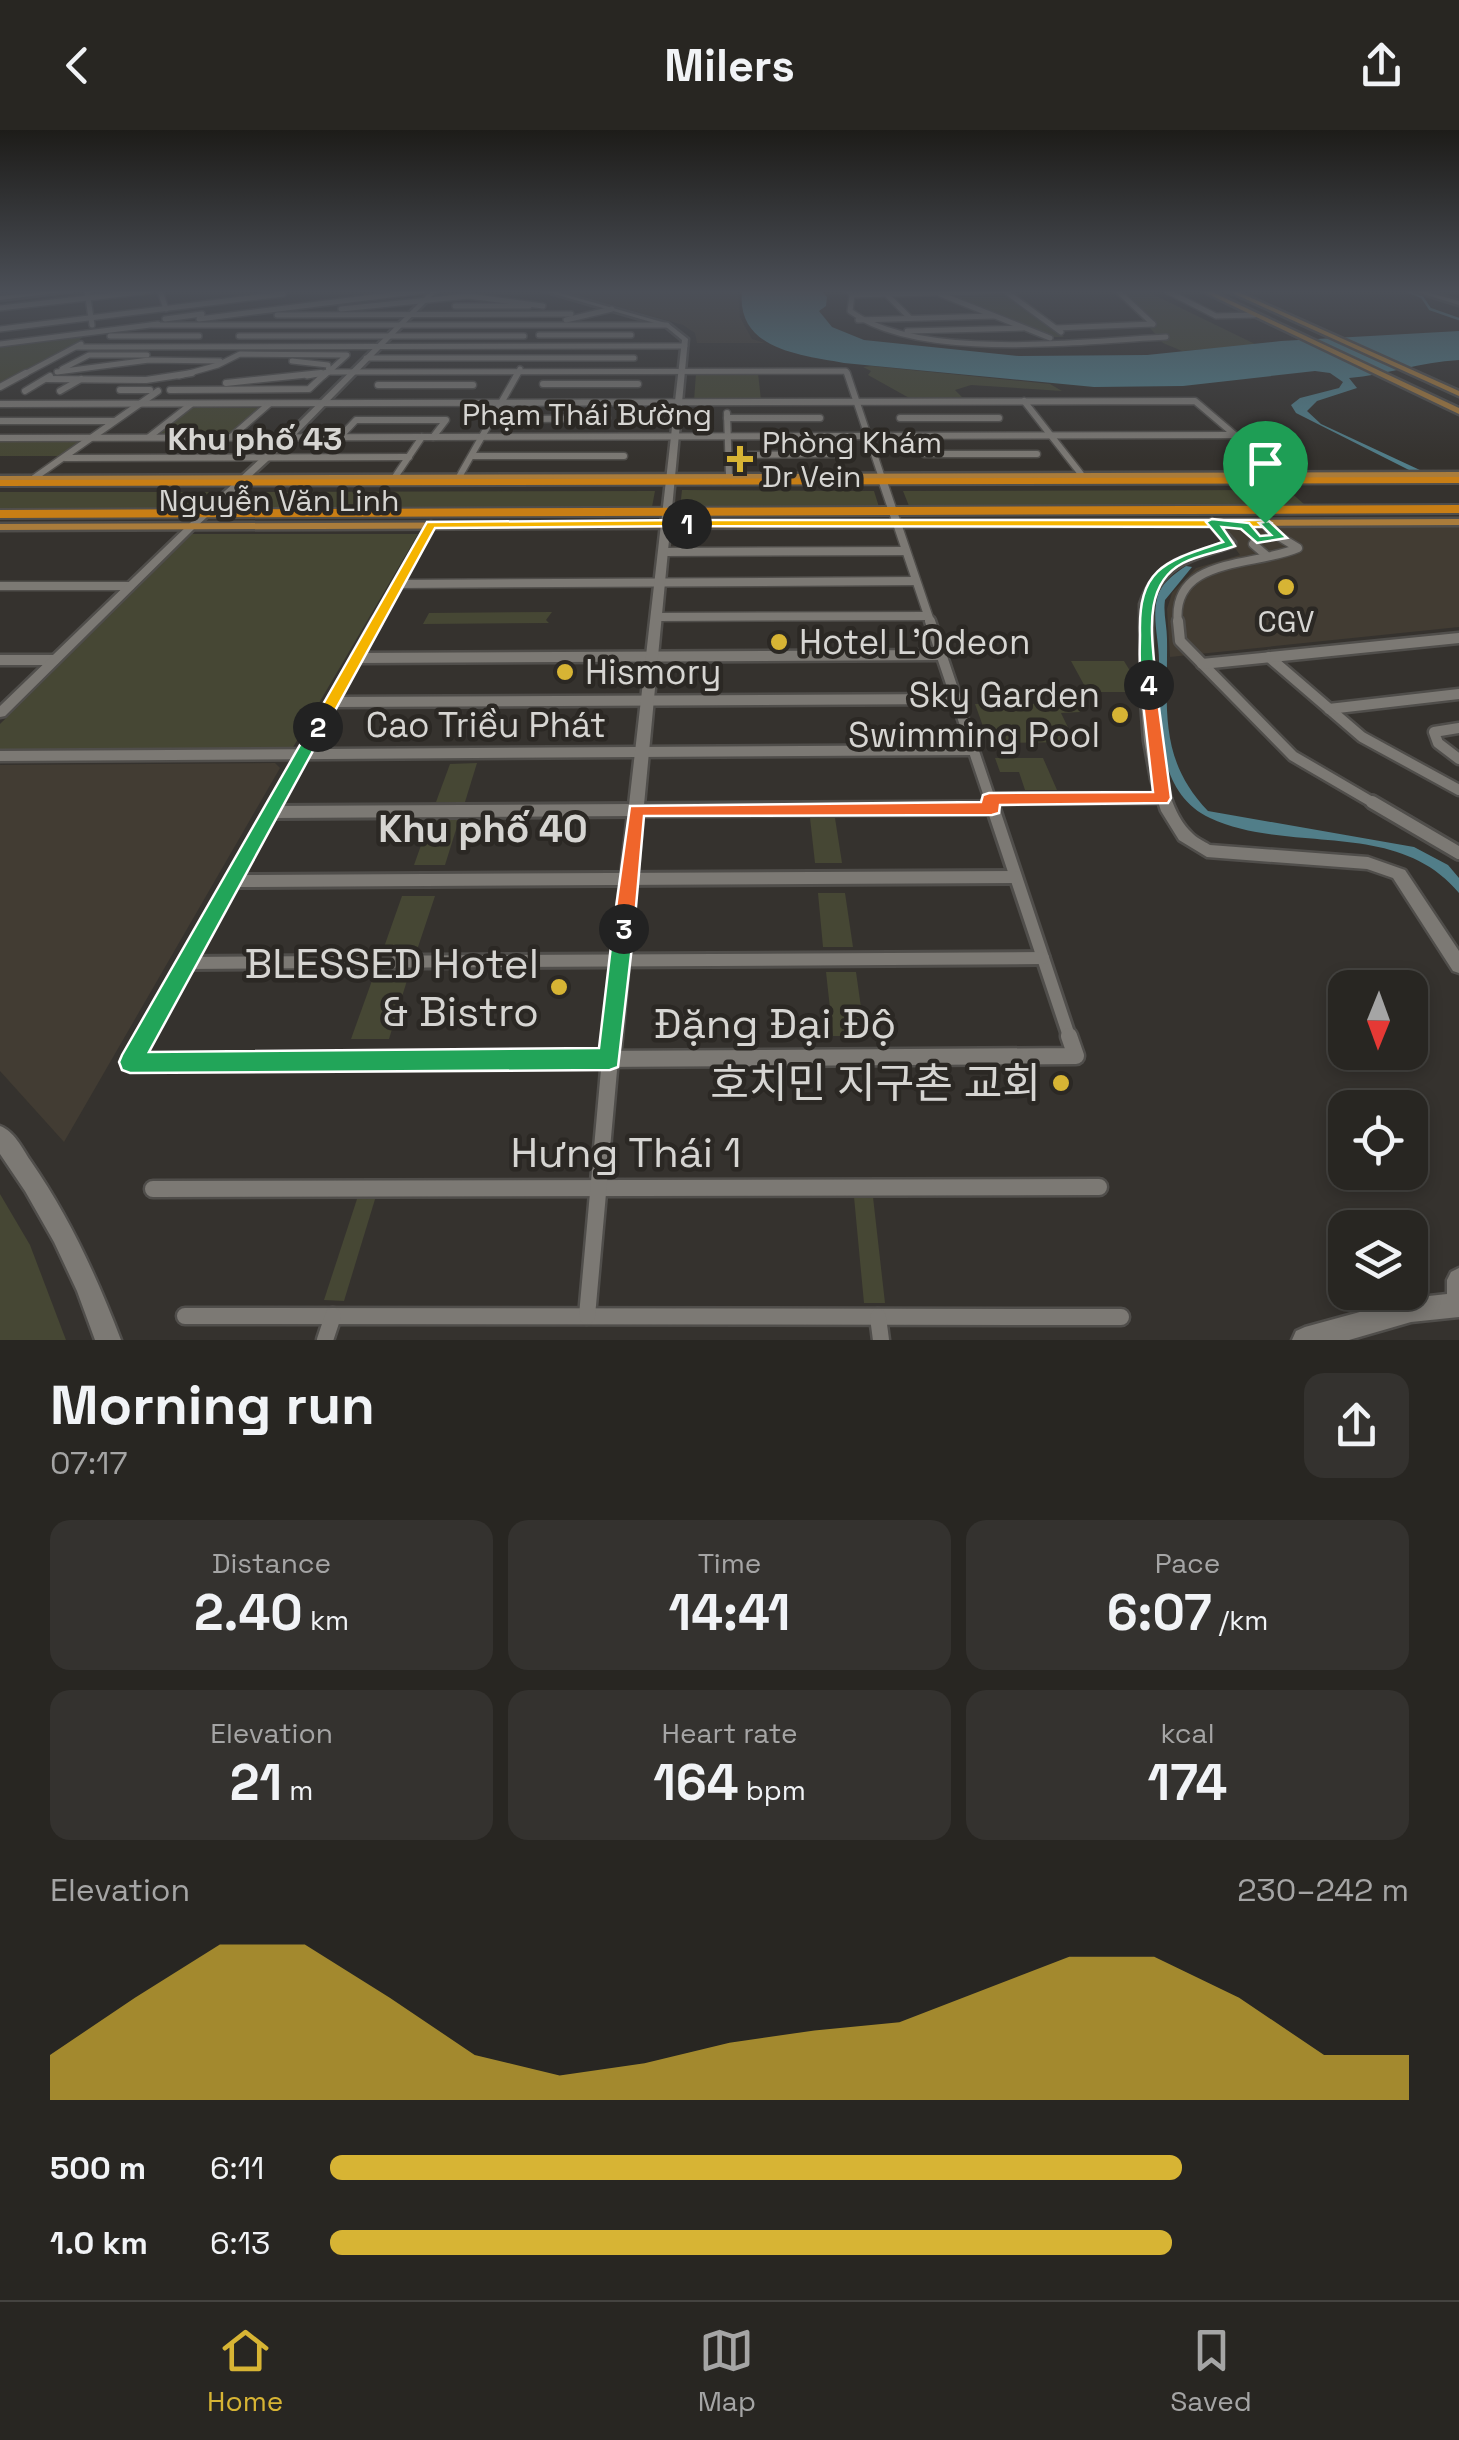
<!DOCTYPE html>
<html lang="en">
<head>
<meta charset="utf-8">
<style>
  body { margin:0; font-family:"Space Grotesk","Noto Sans KR",sans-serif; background:#34322f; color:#f1f3f6; height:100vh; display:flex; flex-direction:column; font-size:38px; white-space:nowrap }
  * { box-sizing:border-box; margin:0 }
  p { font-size:32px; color:#a5a5a5 }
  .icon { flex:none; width:55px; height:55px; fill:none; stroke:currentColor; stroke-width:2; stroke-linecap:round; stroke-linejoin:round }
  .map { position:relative; height:1210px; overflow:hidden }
  .sheet { display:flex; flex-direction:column; background:#282622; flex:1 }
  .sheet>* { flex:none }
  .needle { width:65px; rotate:181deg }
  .buttons { position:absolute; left:1328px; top:840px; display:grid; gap:20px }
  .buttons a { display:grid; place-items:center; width:100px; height:100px; border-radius:20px; background:#282622; box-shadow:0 5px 15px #0003,0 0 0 2px #444340; font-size:50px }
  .pin { position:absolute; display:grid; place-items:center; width:85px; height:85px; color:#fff; margin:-102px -42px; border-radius:50% 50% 50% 0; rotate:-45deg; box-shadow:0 0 10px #0007 }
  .pin .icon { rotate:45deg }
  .km { position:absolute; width:50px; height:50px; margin:-25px; border-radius:50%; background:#222; color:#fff; font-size:28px; line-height:50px; text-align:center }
  .round { display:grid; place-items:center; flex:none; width:105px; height:105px; border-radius:20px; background:#34322f }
  .overview { display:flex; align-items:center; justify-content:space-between; height:170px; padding:0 50px }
  h1 { font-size:55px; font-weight:700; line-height:75px }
  .stats { display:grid; grid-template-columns:repeat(3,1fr); gap:15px; height:170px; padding:10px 50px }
  .stats div { display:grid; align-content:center; border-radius:20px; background:#34322f; text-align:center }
  .stats b { font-size:50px; font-weight:700 }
  .stats small { font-size:28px; font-weight:400 }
  .stats p { font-size:28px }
  .chart { height:280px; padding:20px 50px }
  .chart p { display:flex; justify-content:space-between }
  .chart svg { width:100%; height:180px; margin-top:10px; fill:#d7b434; opacity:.7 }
  ul { padding:0 50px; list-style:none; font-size:32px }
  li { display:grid; grid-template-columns:160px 120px 1fr; align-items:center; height:75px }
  li i { height:25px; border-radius:12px; background:#d7b434 }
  header { display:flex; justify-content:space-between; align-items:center; height:130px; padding:0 50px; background:#282622; font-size:45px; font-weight:700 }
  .menu { display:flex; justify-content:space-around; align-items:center; height:140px; border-top:2px solid #444340; background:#282622; font-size:28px; color:#a5a5a5 }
  .menu a { display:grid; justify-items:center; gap:5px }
  .menu .active { color:#d7b434 }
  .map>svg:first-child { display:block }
</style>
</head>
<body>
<header><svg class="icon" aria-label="back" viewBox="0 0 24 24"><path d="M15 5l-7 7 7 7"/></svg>Milers<svg class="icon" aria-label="share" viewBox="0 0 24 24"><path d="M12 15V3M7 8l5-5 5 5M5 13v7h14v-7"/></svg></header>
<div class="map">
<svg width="1459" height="1210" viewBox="0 0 1459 1210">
  <rect width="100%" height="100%" fill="#35322e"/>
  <g fill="#423c33">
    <polygon points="563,161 738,161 740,187 747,200 752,209 765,213 697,213 695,203 683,195"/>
    <polygon points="1459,396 1459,497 1170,527 1167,479 1172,463 1196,438 1240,425 1220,397"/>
    <polygon points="275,633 280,638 64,1012 0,941 0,635"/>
  </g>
  <g fill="#464734">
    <polygon points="1118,161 1146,161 1257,215 1182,221 1163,213"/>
    <polygon points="1004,163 1064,207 1052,207 947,166"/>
    <polygon points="85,204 77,213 0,254 0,215"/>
    <polygon points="871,236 1050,254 1062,261 971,255 955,260 964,269 911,269 868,245 871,241 863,237"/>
    <polygon points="696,243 758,243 761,270 694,271"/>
    <polygon points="192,278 260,278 228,305 155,305"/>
    <polygon points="0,311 85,311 63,326 0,326"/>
    <polygon points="682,360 874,361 879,377 680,378"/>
    <polygon points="1288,360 1305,375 909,376 903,361"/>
    <polygon points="655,361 652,377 220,378 239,362"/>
    <polygon points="220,362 202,379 0,380 0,362"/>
    <polygon points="192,404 418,404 292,619 0,619 0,594"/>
    <polygon points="552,482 546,490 549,493 423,494 429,483"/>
    <polygon points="1071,531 1124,531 1143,562 1088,562"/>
    <polygon points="975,574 1076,574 1080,582 1061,583 1075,612 989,613"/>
    <polygon points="995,628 1043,628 1057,660 1025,660 1019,642 1000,642"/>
    <polygon points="477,633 465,672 436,672 450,634"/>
    <polygon points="810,688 835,688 842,733 815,733"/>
    <polygon points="430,690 459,690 445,735 414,735"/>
    <polygon points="818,763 845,763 853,817 823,817"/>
    <polygon points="402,766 435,766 417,820 383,820"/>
    <polygon points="826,842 856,842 865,906 833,906"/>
    <polygon points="409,844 389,909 351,909 374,845"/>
    <polygon points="0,1064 30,1115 66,1210 0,1210"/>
    <polygon points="358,1066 376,1066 344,1171 324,1170"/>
    <polygon points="854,1067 873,1067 885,1173 864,1173"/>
  </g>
  <g fill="#517e89">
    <path d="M742,161H821L827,167L826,176L819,181L832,197L864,210L1019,226L1147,225L1281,211L1459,201V230C1420,232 1386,245 1349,248L1357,258L1317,271L1307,281L1321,294L1422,341L1409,340L1296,283L1291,275L1300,268L1339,258L1343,252L1330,243L1315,241L1183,256L1094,257L844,233C799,225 736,219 742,161Z"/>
    <path d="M1186,436L1192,437L1165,470C1163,483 1167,496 1167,509C1168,576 1157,628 1208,681L1414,717L1448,735L1459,748V763C1397,688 1290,725 1210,688C1152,661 1159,582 1159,530C1159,511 1152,488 1157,469C1160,454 1174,444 1186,436Z"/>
  </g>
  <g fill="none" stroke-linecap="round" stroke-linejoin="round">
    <polyline stroke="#517e89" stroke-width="2.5" points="1408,161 1422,167 1430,179 1459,189"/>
    <g stroke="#504e4b" stroke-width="8">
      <g id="street-far5">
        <polyline points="87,161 92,195"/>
        <polyline points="160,161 166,179"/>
        <path d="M848,161L852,165L850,181C919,232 1081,211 1166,207"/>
        <polyline points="1005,161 1061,202"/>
        <polyline points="1118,161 1153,194"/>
        <polyline points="1167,161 1216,186 1254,185"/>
        <polyline points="886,164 910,188"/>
        <polyline points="940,164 1050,208"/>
        <polyline points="852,165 1005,161"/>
        <polyline points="455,176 529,176"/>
        <polyline points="0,178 149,161"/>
        <polyline points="341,179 468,166 543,176"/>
        <polyline points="277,185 571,184"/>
        <polyline points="165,189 202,184"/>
        <polyline points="199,189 422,161"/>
        <polyline points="566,190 612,179"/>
        <polyline points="858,190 993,186"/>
        <polyline points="153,195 667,195"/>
        <polyline points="1056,198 1153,194"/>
        <polyline points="0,199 283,164"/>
        <polyline points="907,201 1023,198"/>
        <polyline points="539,205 631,205"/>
        <polyline points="110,206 199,206"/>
        <polyline points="239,206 524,206"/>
        <polyline points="0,214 158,194"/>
        <polyline points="76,217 685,216"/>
        <polyline points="366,228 634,228"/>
        <polyline points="292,231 328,235 329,242 307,246"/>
        <polyline points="62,239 89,225 147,225"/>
        <polyline points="57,242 149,230 220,231"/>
        <polyline points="329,242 846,241 848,246"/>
        <polyline points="21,246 81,214"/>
        <polyline points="179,246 218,235 240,224 347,225 324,246"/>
        <polyline points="516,246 520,239"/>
      </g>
    </g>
    <g stroke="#504e4b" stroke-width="9">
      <g id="street-far4">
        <polyline points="847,243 884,354"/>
        <polyline points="47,249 146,250 192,243"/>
        <polyline points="226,253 321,243"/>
        <polyline points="543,254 638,254"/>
        <polyline points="378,255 473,255"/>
        <polyline points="0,257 26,243"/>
        <polyline points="120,260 150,260"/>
        <polyline points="170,260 309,259 326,243"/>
        <polyline points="25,261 50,246"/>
        <polyline points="60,261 81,249"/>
        <polyline points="1024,271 1081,344"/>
        <polyline points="0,274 1195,271 1281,344"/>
        <polyline points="727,283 729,345"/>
        <polyline points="727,288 820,288"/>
        <polyline points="900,288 999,288"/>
        <polyline points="535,289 607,288"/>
        <polyline points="0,291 114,291"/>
        <polyline points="149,307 190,275"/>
        <polyline points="231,307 269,274"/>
        <polyline points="340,307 356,290 446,290 433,307"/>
        <polyline points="0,308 1234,305"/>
        <polyline points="924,324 1037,324"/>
        <polyline points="729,325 840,324"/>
        <polyline points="472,326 624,326"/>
        <polyline points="65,328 409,327"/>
        <polyline points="395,347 422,307"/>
        <polyline points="459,347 518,243"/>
        <polyline points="34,348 158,261"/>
      </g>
    </g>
    <g stroke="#504e4b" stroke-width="11">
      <g id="street-far3">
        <polyline points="883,352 931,494"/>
        <polyline points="1239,394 1250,398 1257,409 1253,414 1267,426"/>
        <polyline points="664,422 905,421"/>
        <polyline points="398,454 915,451"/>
        <polyline points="0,456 130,456"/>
        <polyline points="657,487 927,486"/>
        <polyline points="376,494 431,395"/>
        <path d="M1178,494C1170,426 1255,437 1298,418L1270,401L1265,393"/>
      </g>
    </g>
    <g stroke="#504e4b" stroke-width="15">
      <g id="street-far2">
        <polyline points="930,491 992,675"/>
        <polyline points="1178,491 1180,511 1293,626 1377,675"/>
        <polyline points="1269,527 1362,607 1459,660"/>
        <polyline points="356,528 940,525"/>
        <polyline points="0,530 54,530"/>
        <polyline points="1202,534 1459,508"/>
        <polyline points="332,572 955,569"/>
        <polyline points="1329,579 1459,564"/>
        <polyline points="1459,598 1434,602 1438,613 1459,629"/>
        <polyline points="0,626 973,620"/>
        <polyline points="989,669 1162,668"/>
        <polyline points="275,675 377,491"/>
      </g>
    </g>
    <g stroke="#504e4b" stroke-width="18">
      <g id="street-far1">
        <polyline points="991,672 1070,909"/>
        <polyline points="1372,672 1459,723"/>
        <polyline points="271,682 992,678"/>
        <polyline points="232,751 1015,747"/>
        <polyline points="186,833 1043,828"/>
        <polyline points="144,909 276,672"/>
      </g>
    </g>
    <g stroke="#504e4b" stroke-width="21">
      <g id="street">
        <polyline points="145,906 131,932 1076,926 1069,906"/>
        <polyline points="153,1059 1099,1057"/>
        <polyline points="185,1186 1121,1187"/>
        <polyline points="587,1186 610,929"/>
        <polyline points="878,1187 881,1210"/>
        <polyline points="325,1210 333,1186"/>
      </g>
    </g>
    <g stroke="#504e4b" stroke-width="5">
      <g id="secondary">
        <polygon points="53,161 71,161 0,170 0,166"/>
        <polygon points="431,161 437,161 292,309 195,398 5,586 0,587 0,576 189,394 286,305"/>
        <polygon points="544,161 553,161 669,194 688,209 620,929 617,935 610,938 603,935 600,929 682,210 665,196"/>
        <polygon points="1414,161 1423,161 1459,171 1459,175"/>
        <path d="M1212,389L1215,390L1235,412V416C1198,429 1163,432 1152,474C1152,529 1150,663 1191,702C1196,708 1204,711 1210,715L1368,727L1405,740L1459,821V843L1453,841L1393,748L1367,739L1207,727L1179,710L1161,681L1151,649L1144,611L1141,572L1140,474C1154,430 1185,426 1225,413L1207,392Z"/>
        <path d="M0,996C14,1001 22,1018 30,1030C69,1086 97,1147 121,1210H95L77,1161L54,1112L25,1061L0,1024Z"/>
        <polygon points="1459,1138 1459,1187 1411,1192 1349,1210 1292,1210 1296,1201 1305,1197 1411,1168 1447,1164 1447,1150 1451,1142"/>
      </g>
    </g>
    <g stroke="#504e4b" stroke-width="5">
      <g id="primary">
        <polygon points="1202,161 1210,161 1459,278 1459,284"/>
        <polygon points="1228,161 1236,161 1459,261 1459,266"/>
        <polygon points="1459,342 1459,348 0,352 0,346"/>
        <polygon points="1459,389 1459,395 0,400 0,394"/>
      </g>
    </g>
    <g stroke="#504e4b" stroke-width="4">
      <g id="highway">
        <polygon points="1459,347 1459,353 0,356 0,350"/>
        <polygon points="1459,375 1459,383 0,388 0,380"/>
      </g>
    </g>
    <use href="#street-far5" stroke="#7c7974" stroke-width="5"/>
    <use href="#street-far4" stroke="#7c7974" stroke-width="6"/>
    <use href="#street-far3" stroke="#7c7974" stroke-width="8"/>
    <use href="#street-far2" stroke="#7c7974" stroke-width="10"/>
    <use href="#street-far1" stroke="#7c7974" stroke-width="12"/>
    <use href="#street" stroke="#7c7974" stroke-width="16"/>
    <use href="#secondary" fill="#7c7974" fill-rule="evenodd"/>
    <use href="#primary" fill="#aa7c3b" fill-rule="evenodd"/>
    <use href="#highway" fill="#c87e15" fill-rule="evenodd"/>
  </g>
  <linearGradient id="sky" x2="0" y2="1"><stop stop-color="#1d1c19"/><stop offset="0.49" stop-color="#4b4f57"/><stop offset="1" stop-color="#4b4f57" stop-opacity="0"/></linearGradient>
  <rect width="1459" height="330" fill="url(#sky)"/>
  <polygon fill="#f5b400" stroke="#fff" stroke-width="2.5" points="687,390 1265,390 1271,393 1265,397 682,396"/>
  <polygon fill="#f5b400" stroke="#fff" stroke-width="2.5" points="687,390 691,396 435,398 326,597 318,602 310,597 427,392"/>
  <polygon fill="#22a559" stroke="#fff" stroke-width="2.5" points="312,594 326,597 149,922 599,918 613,799 624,791 634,799 618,937 610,940 130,943 122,940 119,932 122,925"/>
  <polygon fill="#f0652b" stroke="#fff" stroke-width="2.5" points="1149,550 1156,555 1171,668 1168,673 1000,675 999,683 992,685 644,686 634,799 624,807 613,799 630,676 981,672 983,665 989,663 1153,662 1141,555"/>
  <path fill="#22a559" stroke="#fff" stroke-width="2.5" d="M1212,389L1249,393L1260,406L1271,405L1259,393L1269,391L1287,408L1257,413L1241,399L1222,397L1235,416C1219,422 1198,425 1183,433C1139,456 1154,514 1156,555L1143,558C1138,542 1140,521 1140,504C1138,437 1166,431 1223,412L1206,392Z"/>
  <g fill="#d7b434" stroke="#2b2824" stroke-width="4">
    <path d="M735 314h10v10h10v10h-10v10h-10v-10h-10v-10h10z"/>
    <circle cx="1286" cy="457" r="10"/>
    <circle cx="779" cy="512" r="10"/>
    <circle cx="565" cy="542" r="10"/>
    <circle cx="1120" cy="585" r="10"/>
    <circle cx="559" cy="857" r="10"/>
    <circle cx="1061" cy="953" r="10"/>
  </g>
  <g text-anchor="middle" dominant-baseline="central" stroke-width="9" stroke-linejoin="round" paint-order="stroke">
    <g font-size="30" fill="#d6d5d2" stroke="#2b2824">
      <text x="587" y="284">Phạm Thái Bường</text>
      <text x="279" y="370">Nguyễn Văn Linh</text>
    </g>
    <g font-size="30" fill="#d6d5d2" stroke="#2b2824" text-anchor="start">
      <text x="762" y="312">Phòng Khám<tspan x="762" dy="34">Dr Vein</tspan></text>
      <text x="1286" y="491" text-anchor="middle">CGV</text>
    </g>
    <g font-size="32" font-weight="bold" fill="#d6d5d2" stroke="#2b2824">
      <text x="255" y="309">Khu phố 43</text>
    </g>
    <g font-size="35" fill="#d6d5d2" stroke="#2b2824" text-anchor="start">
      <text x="799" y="512">Hotel L'Odeon</text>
      <text x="585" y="542">Hismory</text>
      <text x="1100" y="565" text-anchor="end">Sky Garden<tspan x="1100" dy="40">Swimming Pool</tspan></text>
    </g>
    <g font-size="35" fill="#d6d5d2" stroke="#2b2824">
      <text x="486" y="595">Cao Triều Phát</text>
    </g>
    <g font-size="38" font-weight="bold" fill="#d6d5d2" stroke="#2b2824">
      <text x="483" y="699">Khu phố 40</text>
    </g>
    <g font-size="42" fill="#d6d5d2" stroke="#2b2824" text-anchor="end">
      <text x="539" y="833">BLESSED Hotel<tspan x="539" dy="48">&amp; Bistro</tspan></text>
      <text x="1041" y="953">호치민 지구촌 교회</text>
    </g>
    <g font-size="42" fill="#d6d5d2" stroke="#2b2824">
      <text x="775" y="893">Đặng Đại Độ</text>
      <text x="626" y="1022">Hưng Thái 1</text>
    </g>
  </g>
</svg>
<div class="buttons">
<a><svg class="needle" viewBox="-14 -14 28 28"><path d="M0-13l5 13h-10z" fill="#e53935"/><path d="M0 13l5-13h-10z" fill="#a5a5a5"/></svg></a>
<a><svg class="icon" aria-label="locate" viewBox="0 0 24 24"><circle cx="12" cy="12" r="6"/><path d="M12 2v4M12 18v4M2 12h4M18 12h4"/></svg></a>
<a><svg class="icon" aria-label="layers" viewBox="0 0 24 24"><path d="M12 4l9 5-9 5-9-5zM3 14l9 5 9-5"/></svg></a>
</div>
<div class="pin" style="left:1265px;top:393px;background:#1e9e55"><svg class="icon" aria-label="arrive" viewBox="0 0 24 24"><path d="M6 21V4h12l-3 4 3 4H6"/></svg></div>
<b class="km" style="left:687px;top:394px">1</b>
<b class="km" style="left:318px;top:597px">2</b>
<b class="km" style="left:624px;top:799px">3</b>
<b class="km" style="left:1149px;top:555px">4</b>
</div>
<section class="sheet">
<div class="overview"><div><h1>Morning run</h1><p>07:17</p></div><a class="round"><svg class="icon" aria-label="share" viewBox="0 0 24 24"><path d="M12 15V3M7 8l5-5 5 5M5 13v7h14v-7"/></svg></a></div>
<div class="stats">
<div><p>Distance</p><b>2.40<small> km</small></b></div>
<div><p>Time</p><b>14:41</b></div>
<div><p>Pace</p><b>6:07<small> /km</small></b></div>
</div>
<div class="stats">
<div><p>Elevation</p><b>21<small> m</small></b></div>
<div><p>Heart rate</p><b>164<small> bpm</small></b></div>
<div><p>kcal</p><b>174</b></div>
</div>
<div class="chart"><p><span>Elevation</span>230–242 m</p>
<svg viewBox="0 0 160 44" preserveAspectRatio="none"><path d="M0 44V33L10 19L20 6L30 6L40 19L50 33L60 38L70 35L80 30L90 27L100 25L110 17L120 9L130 9L140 19L150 33L160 33V44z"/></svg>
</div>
<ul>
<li><b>500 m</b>6:11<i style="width:79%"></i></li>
<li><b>1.0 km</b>6:13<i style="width:78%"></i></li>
</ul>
</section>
<nav class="menu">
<a class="active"><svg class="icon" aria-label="home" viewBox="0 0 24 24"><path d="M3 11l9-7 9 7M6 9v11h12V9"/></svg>Home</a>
<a><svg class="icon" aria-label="map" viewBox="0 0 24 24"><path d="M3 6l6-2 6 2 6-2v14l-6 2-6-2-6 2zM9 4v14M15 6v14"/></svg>Map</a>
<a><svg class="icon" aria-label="saved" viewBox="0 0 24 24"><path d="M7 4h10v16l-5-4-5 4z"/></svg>Saved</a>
</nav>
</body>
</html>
